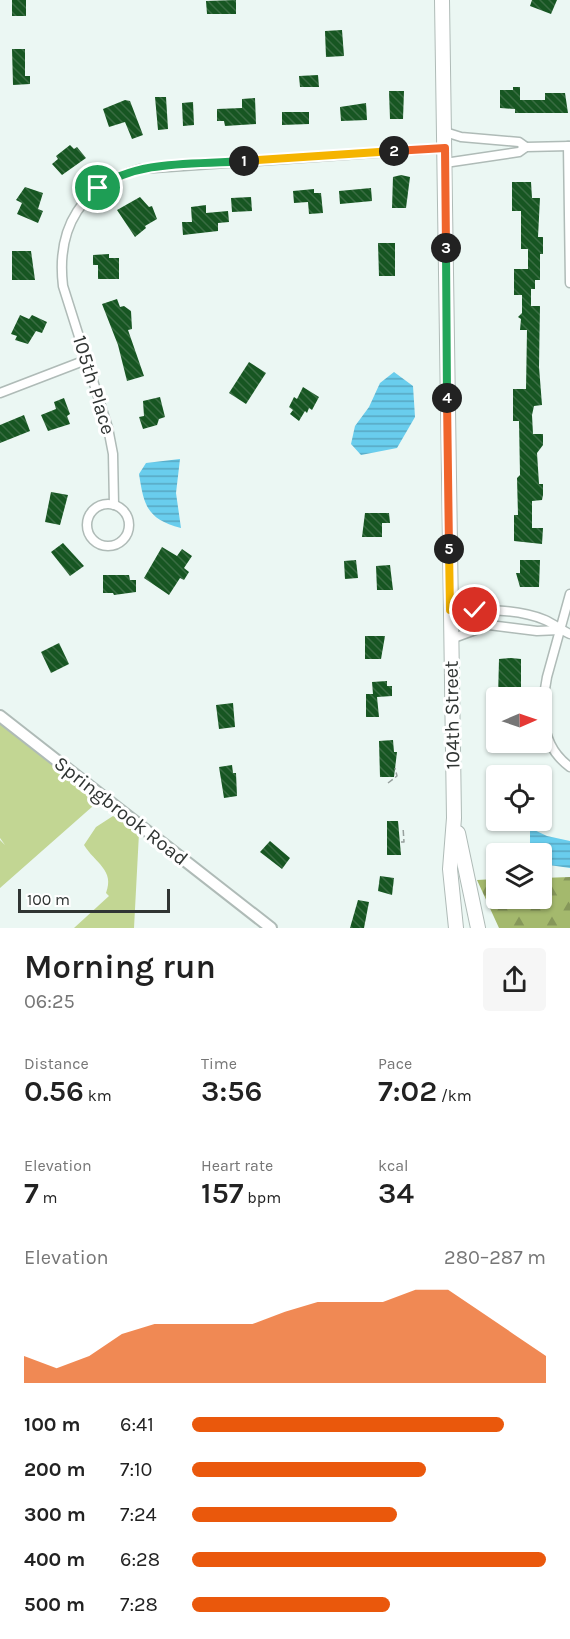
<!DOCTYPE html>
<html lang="en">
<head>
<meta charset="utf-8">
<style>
  body { margin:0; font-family:Karla,sans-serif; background:#f6f6f6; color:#222; height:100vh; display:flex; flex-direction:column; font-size:22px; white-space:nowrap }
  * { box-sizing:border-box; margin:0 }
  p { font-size:20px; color:#767676 }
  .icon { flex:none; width:33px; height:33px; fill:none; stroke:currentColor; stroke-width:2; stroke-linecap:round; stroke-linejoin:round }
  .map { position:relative; height:928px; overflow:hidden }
  .sheet { display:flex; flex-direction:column; background:#fff; flex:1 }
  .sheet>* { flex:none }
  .needle { width:39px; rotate:88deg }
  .fabs { position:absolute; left:486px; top:687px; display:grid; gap:12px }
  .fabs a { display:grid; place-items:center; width:66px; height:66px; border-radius:6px; background:#fff; box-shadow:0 2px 4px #0004; font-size:30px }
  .scale { position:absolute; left:18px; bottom:15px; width:152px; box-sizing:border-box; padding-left:6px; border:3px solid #303533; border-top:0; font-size:16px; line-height:21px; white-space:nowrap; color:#303533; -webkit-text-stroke:4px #fff; paint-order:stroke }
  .pin { position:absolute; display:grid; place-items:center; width:51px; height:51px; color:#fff; margin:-26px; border:3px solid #fff; border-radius:50%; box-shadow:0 2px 6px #0007 }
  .km { position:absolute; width:30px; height:30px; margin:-15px; border-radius:50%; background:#222; color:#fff; font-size:16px; line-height:30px; text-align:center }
  .round { display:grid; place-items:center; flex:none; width:63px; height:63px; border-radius:6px; background:#f6f6f6 }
  .summary { display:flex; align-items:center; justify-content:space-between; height:102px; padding:0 24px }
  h1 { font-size:33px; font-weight:600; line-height:45px }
  .metrics { display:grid; grid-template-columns:repeat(3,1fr); gap:9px; height:102px; padding:6px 24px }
  .metrics div { display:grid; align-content:center }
  .metrics b { font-size:30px; font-weight:600 }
  .metrics small { font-size:16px; font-weight:400 }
  .metrics p { font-size:16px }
  .chart { height:168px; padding:12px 24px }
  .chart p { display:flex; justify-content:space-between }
  .chart svg { width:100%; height:108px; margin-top:6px; fill:#ea580c; opacity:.7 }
  ul { padding:0 24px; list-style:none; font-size:20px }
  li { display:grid; grid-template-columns:96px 72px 1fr; align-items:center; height:45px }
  li i { height:15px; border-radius:8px; background:#ea580c }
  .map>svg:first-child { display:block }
</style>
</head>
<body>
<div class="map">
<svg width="570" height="928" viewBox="0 0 570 928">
  <defs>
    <pattern id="forest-firs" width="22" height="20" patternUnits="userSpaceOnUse" patternTransform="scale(1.5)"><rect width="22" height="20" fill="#a4b96d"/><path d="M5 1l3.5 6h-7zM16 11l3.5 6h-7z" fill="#86975a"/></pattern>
    <pattern id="water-rules" width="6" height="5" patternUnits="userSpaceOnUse" patternTransform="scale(1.5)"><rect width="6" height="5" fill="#69cded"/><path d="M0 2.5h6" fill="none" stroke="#57a7c1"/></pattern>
    <pattern id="building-back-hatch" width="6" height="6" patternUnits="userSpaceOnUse" patternTransform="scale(1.5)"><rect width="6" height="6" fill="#175622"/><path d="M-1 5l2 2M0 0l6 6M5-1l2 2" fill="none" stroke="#396c42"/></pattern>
  </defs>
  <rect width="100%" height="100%" fill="#ebf7f3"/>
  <g fill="#c2d693">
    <polygon points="0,716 95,797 93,806 0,888 0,840 5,845 0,838"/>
    <path d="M113,816L139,833L134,928H74L109,896L106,893C115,870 95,863 84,845L96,827Z"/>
  </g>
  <polygon fill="url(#forest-firs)" points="570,877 570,928 499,928 477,880 496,879 496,898 542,898 542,878"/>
  <g fill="url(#water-rules)">
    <polygon points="394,372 413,386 415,417 397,448 361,455 351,444 355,426 369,407 380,383"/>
    <path d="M180,459L176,493L181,528C147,519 144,506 139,474L146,463Z"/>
    <polygon points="530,828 547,836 570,841 570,868 542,864 542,854 530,853"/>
  </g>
  <g fill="url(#building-back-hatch)">
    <rect x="12" y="0" width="14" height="16"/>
    <polygon points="236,0 236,14 207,14 206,1"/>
    <polygon points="532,0 557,0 551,14 530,6"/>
    <polygon points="342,30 344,56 326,57 325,31"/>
    <polygon points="12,49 25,49 25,76 30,76 30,84 13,85"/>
    <polygon points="318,75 319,87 300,87 299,76"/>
    <polygon points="513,87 520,87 520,100 545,100 545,93 565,93 568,113 515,113 515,109 500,108 500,90 513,90"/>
    <polygon points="389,91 404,91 403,119 390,119"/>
    <polygon points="155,97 166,97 168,129 158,130"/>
    <polygon points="255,98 256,124 225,126 224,121 217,121 217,109 242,108 242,99"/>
    <polygon points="125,100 130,101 143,135 132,139 125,122 109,127 103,109"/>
    <polygon points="193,102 194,125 183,126 182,103"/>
    <polygon points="366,103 367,120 341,121 340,107"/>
    <polygon points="282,112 309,112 309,124 282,125"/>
    <polygon points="70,145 74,149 77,147 86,158 62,175 52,164 58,159 56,156"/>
    <polygon points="401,175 410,177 406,208 392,208 393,177"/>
    <polygon points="512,182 531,182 532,198 540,198 538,237 543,237 543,254 540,254 540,280 535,280 535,289 531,289 531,306 540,306 539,367 542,405 534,406 532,415 533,434 543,434 543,445 537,453 539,484 543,484 543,495 542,500 532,501 532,528 543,528 542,544 514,541 514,515 518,515 517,478 520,475 519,421 513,421 513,389 526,389 527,330 520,330 521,319 518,317 522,313 522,295 514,295 514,269 528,269 528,249 521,249 521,211 512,211"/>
    <polygon points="25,187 43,193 38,209 43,211 38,223 17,214 22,203 16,200"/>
    <polygon points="371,188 372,201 340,204 339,191"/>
    <polygon points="314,189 314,193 321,193 323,213 309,214 308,202 294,203 293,191"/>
    <polygon points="140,197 149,207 152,206 157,219 145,226 146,228 135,237 117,210"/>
    <polygon points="251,197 252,211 232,212 231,198"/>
    <polygon points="206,205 206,213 228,211 229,222 218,223 218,231 183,235 182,222 192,222 191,207"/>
    <polygon points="378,243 395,243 395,276 379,276"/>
    <polygon points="12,251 31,251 35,280 12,280"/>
    <polygon points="109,254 109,258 119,258 119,279 98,279 98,265 93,265 93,255"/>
    <polygon points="117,299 120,307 124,306 131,311 132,329 128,330 144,376 127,381 118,345 102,304"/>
    <polygon points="20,315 29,319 32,315 47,322 42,333 36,331 28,344 15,340 17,336 11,334"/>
    <polygon points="249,362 266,373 246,404 229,393"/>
    <polygon points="303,387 319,397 312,410 309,408 307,413 305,411 299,421 290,414 293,410 289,407 294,397 297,399"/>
    <polygon points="160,397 165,417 159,419 157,425 143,429 139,417 144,416 143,401"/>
    <polygon points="64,398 70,414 67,416 70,424 48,431 41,415 56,409 54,402"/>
    <polygon points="24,415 30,431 0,443 0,425"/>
    <polygon points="51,492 68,495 60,525 45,522"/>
    <polygon points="365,513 389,513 390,523 382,523 382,537 362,537"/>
    <polygon points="63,543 84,566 70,576 51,552"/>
    <polygon points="162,547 177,556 182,549 192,556 184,568 189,572 184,580 180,578 169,595 144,578"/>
    <polygon points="356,560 358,578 345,579 344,561"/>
    <polygon points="520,560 540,560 539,587 520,587 516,573 520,573"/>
    <polygon points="390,565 393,590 377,590 376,566"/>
    <polygon points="103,575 129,575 130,580 136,580 136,592 114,595 113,593 103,593"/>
    <polygon points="365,636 385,636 381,659 365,659"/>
    <polygon points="59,643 69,664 51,673 41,652"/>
    <polygon points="511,658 521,659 521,698 498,698 499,659"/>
    <polygon points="387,681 387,686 392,686 392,696 377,697 379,717 366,717 366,694 373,694 372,682"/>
    <polygon points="233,703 235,727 219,729 216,705"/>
    <polygon points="393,740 394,752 397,752 394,777 380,777 379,741"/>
    <polygon points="232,765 233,773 236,773 237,796 224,798 219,767"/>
    <polygon points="387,821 398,821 401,855 387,855"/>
    <polygon points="270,841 290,858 282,869 260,852"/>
    <polygon points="380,876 394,878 392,895 378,891"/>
    <polygon points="358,900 369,902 364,928 350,928"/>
  </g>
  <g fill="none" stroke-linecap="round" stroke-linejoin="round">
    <g stroke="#afbbb7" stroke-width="11">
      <g id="minor">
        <polyline points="445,132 461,137 519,142 526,147"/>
        <polyline points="568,146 570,283"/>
        <polyline points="445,163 519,152 526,147 570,146"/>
        <polyline points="0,393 86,360"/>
        <circle cx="108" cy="525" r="21"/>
        <path d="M114,505L113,454L108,428L63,286C56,227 82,185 140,169L445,148"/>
        <path d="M450,610C480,610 517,608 545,620C554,624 561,630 570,634"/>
        <polyline points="451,639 489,625 537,631 560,630"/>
        <polyline points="542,707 547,677 570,594"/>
        <path d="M542,714C546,737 551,753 570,767"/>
      </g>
    </g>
    <g stroke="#afbbb7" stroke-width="14">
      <polyline id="tertiary" points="0,716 271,928"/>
    </g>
    <g stroke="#afbbb7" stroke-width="16">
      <g id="primary">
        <polyline points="442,0 454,818 450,869 456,928"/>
        <polyline points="458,833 478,928"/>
      </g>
    </g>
    <g stroke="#97a09d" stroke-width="1.5" stroke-dasharray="6 3" stroke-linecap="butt">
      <polyline points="388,783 397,776 395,768"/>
      <polyline points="401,842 404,842 403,827"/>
    </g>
    <use href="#minor" stroke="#fff" stroke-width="8"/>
    <use href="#tertiary" stroke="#fff" stroke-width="10"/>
    <use href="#primary" stroke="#fff" stroke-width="14"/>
  </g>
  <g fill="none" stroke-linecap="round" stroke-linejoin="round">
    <g stroke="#fff" stroke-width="12">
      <path id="split-1" d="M98,188C139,159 195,165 244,161"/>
    </g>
    <g stroke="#fff" stroke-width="12">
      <polyline id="split-2" points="244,161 394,151"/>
    </g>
    <g stroke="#fff" stroke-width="12">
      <polyline id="split-3" points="394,151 445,148 446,248"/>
    </g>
    <g stroke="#fff" stroke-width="12">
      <polyline id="split-4" points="446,248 447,398"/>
    </g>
    <g stroke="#fff" stroke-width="12">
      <polyline id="split-5" points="447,398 449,549"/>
    </g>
    <g stroke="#fff" stroke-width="12">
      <polyline id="split-6" points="449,549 450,610 475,610"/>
    </g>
    <use href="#split-1" stroke="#22a559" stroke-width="8"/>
    <use href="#split-2" stroke="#f5b400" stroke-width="8"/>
    <use href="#split-3" stroke="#f0652b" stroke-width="8"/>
    <use href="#split-4" stroke="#22a559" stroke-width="8"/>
    <use href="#split-5" stroke="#f0652b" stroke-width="8"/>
    <use href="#split-6" stroke="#f5b400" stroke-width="8"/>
  </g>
  <g text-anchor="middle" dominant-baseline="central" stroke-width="6" stroke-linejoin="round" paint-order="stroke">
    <g font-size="20" fill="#303533" stroke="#fff">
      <text transform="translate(94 385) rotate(73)">105th Place</text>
      <text transform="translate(452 715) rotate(-91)">104th Street</text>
      <text transform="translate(121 811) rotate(38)">Springbrook Road</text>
    </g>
  </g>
</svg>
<div class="fabs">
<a><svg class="needle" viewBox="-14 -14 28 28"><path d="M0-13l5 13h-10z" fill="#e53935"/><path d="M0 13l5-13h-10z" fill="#767676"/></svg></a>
<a><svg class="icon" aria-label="locate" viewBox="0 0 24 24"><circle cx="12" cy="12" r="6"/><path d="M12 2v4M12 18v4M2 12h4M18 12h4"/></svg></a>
<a><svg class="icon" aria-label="layers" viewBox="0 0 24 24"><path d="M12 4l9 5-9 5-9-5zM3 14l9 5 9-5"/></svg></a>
</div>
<div class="scale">100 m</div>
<div class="pin" style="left:98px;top:188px;background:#1e9e55"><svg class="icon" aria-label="arrive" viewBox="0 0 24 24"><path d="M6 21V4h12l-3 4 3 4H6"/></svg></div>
<div class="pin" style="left:475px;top:610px;background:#d93025"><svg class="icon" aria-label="check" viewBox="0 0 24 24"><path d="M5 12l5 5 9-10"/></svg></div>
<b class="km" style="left:244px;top:161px">1</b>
<b class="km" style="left:394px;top:151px">2</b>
<b class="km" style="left:446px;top:248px">3</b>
<b class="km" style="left:447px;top:398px">4</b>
<b class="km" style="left:449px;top:549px">5</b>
</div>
<section class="sheet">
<div class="summary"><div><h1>Morning run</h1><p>06:25</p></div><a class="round"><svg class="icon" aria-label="share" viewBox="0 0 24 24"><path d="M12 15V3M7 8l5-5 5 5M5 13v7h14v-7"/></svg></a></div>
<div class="metrics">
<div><p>Distance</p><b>0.56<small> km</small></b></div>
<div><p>Time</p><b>3:56</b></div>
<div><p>Pace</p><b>7:02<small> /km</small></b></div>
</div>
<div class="metrics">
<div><p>Elevation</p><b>7<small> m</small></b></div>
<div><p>Heart rate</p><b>157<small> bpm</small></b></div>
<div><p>kcal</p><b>34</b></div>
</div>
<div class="chart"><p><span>Elevation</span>280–287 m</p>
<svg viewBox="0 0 160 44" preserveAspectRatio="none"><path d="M0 44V33L10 38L20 33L30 24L40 20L50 20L60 20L70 20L80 15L90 11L100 11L110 11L120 6L130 6L140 15L150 24L160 33V44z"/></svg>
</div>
<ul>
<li><b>100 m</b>6:41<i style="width:88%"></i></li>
<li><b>200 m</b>7:10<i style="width:66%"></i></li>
<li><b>300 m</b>7:24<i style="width:58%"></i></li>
<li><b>400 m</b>6:28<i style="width:100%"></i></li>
<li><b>500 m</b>7:28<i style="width:56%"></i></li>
</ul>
</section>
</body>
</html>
